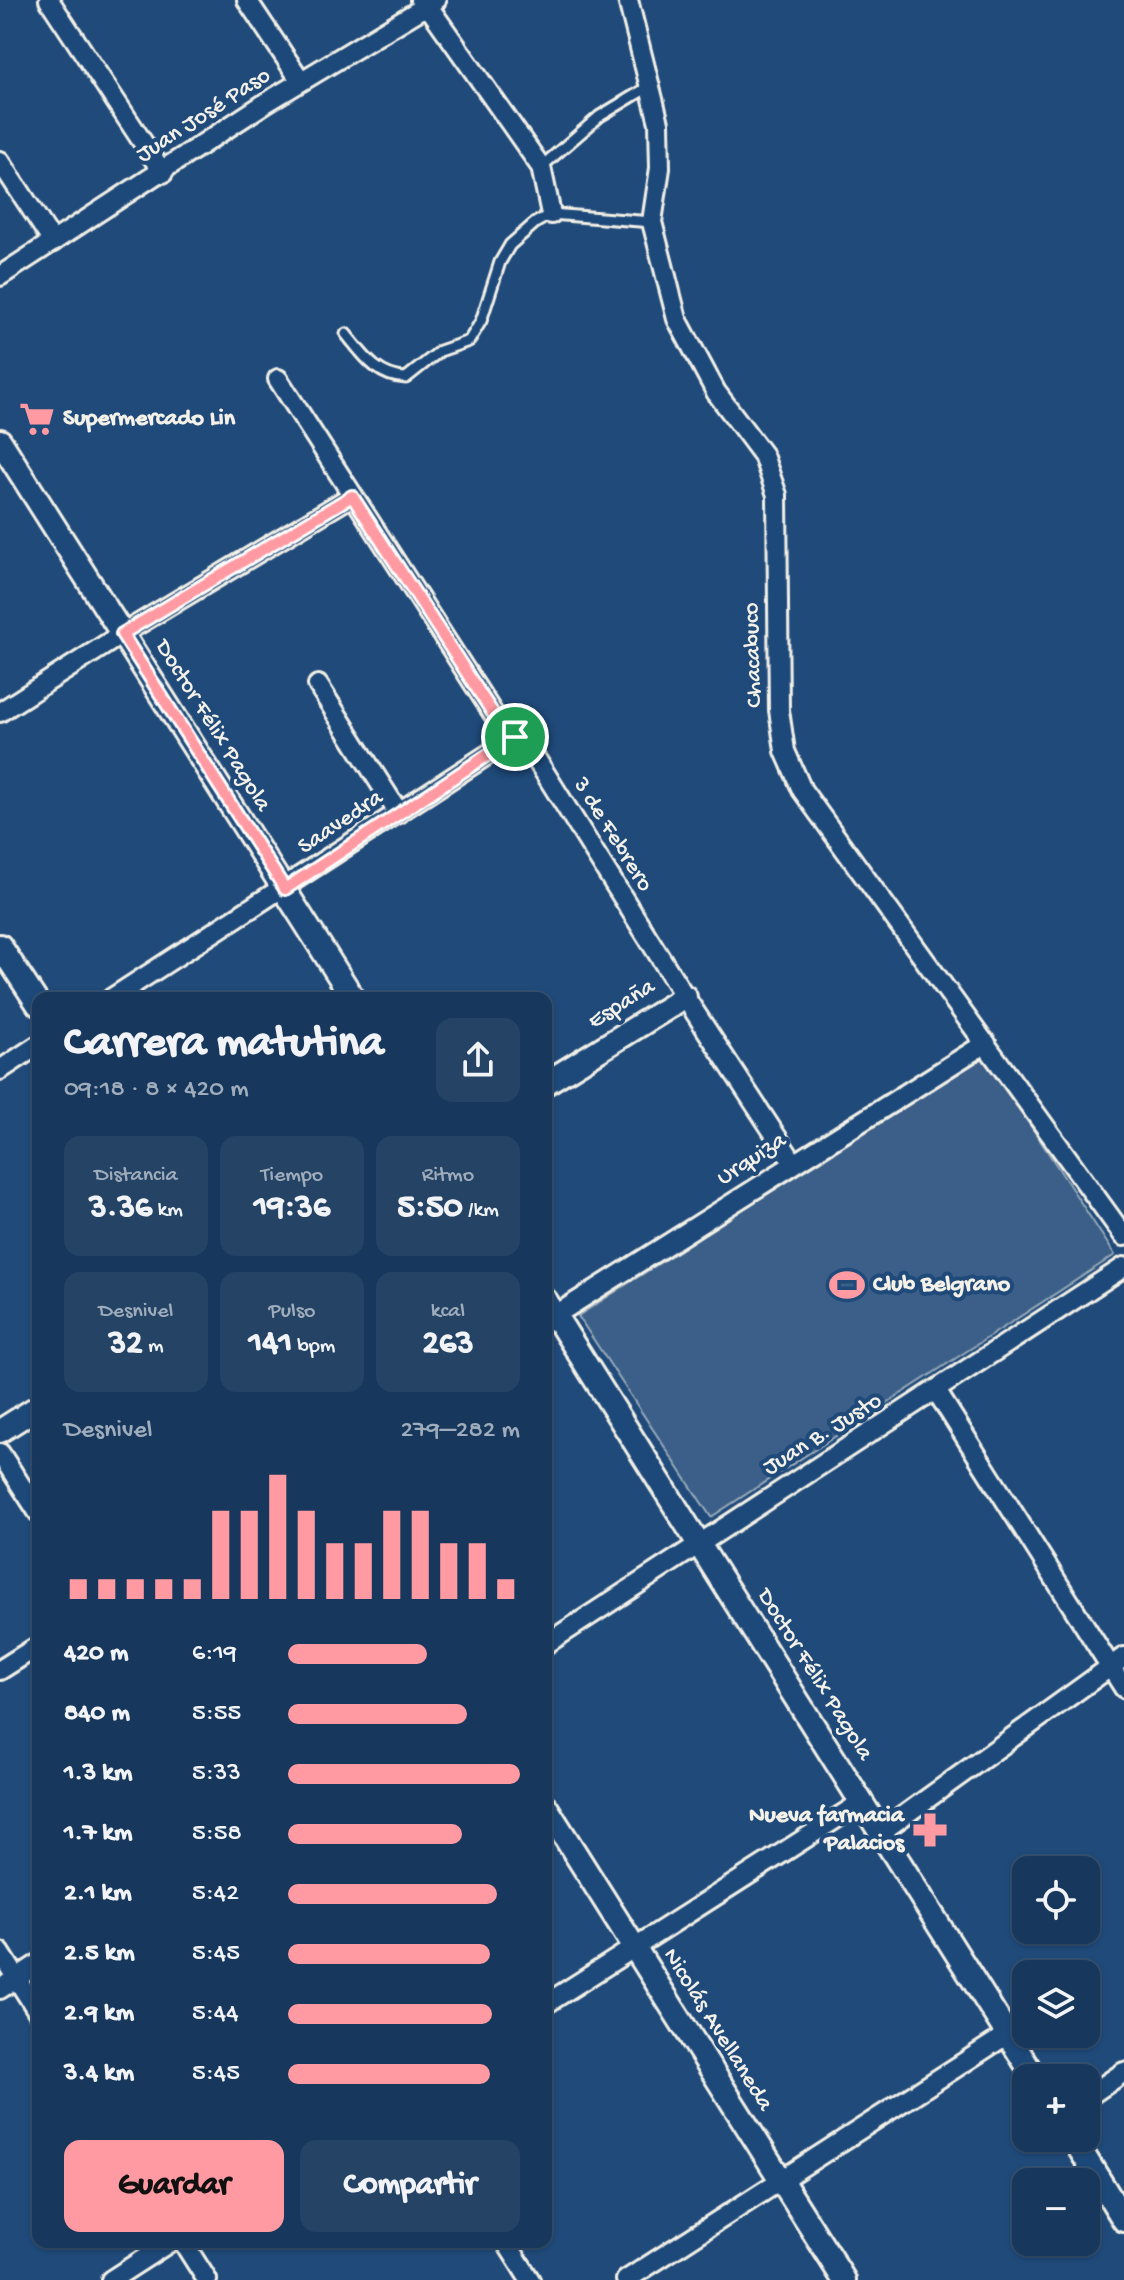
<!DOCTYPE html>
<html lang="es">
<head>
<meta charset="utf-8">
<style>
  body { margin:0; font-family:"Gochi Hand",sans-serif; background:#244365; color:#f1f3f6; height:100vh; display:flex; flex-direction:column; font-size:30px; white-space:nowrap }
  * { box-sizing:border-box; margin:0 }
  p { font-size:26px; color:#9eacbb }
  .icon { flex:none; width:44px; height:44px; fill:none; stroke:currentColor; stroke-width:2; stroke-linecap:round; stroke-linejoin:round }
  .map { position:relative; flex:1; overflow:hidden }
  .details { position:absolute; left:32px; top:992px; width:520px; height:1256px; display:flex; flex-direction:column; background:#17385c; border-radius:16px; box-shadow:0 2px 6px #0004,0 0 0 2px #365272 }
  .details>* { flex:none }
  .controls { position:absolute; left:1012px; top:1856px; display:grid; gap:16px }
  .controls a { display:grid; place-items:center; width:88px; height:88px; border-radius:16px; background:#17385c; box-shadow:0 2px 6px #0004,0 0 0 2px #365272; font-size:40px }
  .pin { position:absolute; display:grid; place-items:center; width:68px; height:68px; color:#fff; margin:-34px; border:4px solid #fff; border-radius:50%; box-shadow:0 2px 8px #0007 }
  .round { display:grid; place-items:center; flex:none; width:84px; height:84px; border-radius:16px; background:#244365 }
  .headline { display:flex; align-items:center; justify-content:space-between; height:136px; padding:0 32px }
  h1 { font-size:44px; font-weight:700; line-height:60px }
  .metrics { display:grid; grid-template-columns:repeat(3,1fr); gap:12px; height:136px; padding:8px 32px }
  .metrics div { display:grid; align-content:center; border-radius:16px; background:#244365; text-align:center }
  .metrics b { font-size:34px; font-weight:700 }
  .metrics small { font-size:22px; font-weight:400 }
  .metrics p { font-size:22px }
  .chart { height:224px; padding:16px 32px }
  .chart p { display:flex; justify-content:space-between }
  .chart svg { width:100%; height:144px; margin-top:8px; stroke:#ff9aa2; stroke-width:6 }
  .action { display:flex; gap:16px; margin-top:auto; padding:16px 32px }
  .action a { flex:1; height:92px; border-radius:16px; background:#ff9aa2; color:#111; font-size:32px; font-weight:700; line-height:92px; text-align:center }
  .action a+a { background:#244365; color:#f1f3f6 }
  ul { padding:0 32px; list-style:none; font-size:26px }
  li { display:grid; grid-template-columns:128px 96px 1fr; align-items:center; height:60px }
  li i { height:20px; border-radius:10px; background:#ff9aa2 }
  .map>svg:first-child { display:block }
</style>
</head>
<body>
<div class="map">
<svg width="1124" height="2280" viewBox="0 0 1124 2280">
  <rect width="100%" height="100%" fill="#1f4a7a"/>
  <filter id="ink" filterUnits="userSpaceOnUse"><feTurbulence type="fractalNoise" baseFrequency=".0125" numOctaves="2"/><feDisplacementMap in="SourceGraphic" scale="16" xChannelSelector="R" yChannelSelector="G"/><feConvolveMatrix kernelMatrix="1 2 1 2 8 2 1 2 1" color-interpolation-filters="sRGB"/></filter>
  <g filter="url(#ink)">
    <polygon fill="#3a5f88" stroke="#97a8b8" stroke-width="2" points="983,1053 1115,1255 711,1517 578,1316"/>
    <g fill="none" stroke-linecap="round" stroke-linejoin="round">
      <g stroke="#f4f1e8" stroke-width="15">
        <g id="service">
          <polyline points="541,167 600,116 650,86"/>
          <path d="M346,334C363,355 377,377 406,378L440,351L469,341L481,321L500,262L510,245L535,223L551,214L652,222"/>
        </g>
      </g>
      <g stroke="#f4f1e8" stroke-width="24">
        <g id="minor">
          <polyline points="49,0 163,173"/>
          <polyline points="247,0 301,81"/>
          <polyline points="420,0 428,6 541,167 551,214"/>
          <polyline points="628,0 659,123 660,168 652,222 677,319 716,392 763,455 777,495 779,710 785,751 802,790 1124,1236"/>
          <polyline points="0,161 53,242"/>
          <polyline points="0,276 267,102 436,0"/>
          <polyline points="278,379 494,715 538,762 685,997 793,1162"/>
          <polyline points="318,685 399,813"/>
          <polyline points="0,712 122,634 352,496"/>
          <polyline points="112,998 515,737"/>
          <polyline points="0,1070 38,1045"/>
          <polyline points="546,1321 986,1043"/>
          <polyline points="937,1392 1124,1688"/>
          <polyline points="0,1453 38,1512"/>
          <polyline points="546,1644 1124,1267"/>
          <polyline points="0,1670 38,1646"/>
          <polyline points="881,1832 1124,1657"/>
          <polyline points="0,1952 38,2012"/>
          <polyline points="0,1989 38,1964"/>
          <polyline points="546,2004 862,1802"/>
          <polyline points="1086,2098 1124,2072"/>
          <polyline points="183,2242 207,2280"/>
          <polyline points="506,2242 530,2280"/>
          <polyline points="111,2280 170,2242"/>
          <polyline points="626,2280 1008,2034"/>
        </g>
      </g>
      <g stroke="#f4f1e8" stroke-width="28">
        <g id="tertiary">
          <polyline points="0,441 353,998"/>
          <polyline points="0,946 38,1004"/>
          <polyline points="546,1083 685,997"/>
          <polyline points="546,1301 1035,2078"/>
          <polyline points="0,1431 38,1407"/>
          <polyline points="546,1807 844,2280"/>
          <polyline points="1073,2138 1124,2220"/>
        </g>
      </g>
      <use href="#service" stroke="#1f4a7a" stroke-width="9"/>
      <use href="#minor" stroke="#1f4a7a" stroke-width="18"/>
      <use href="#tertiary" stroke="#1f4a7a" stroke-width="22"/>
    </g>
  </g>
  <g fill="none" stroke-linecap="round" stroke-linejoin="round" filter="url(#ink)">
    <g stroke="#fff" stroke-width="16">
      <polygon id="route" points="352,496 494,715 515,737 285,889 122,634"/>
    </g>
    <use href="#route" stroke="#ff9aa2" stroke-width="10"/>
  </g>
  <defs>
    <g id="supermarket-bare" transform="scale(2.76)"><path d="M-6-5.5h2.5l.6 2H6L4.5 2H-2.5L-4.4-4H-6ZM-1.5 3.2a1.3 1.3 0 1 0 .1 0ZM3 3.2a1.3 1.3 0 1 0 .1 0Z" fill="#ff9aa2" stroke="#1f4a7a" stroke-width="2.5" paint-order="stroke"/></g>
    <g id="stadium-bare" transform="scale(2.76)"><path d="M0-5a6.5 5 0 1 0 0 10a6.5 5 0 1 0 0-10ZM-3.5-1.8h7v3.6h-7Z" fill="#ff9aa2" stroke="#1f4a7a" stroke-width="2.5" paint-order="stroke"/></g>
    <g id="pharmacy-bare" transform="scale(2.76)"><path d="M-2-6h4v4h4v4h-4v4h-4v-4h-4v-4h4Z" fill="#ff9aa2" stroke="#1f4a7a" stroke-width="2.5" paint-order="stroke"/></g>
  </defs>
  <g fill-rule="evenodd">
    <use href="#supermarket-bare" x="37" y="419"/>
    <use href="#stadium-bare" x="847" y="1285"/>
    <use href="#pharmacy-bare" x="930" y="1830"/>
  </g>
  <g text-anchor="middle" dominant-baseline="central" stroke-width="8" stroke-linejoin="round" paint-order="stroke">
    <g font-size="24" fill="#f4f1e8" stroke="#1f4a7a">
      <text transform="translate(204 116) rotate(-33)">Juan José Paso</text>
      <text transform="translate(754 655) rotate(-92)">Chacabuco</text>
      <text transform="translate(212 726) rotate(58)">Doctor Félix Pagola</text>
      <text transform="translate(341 823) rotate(-34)">Saavedra</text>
      <text transform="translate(612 835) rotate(58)">3 de Febrero</text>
      <text transform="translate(622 1005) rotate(-32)">España</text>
      <text transform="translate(752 1160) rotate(-33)">Urquiza</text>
      <text transform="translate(823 1435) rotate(-32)">Juan B. Justo</text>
      <text transform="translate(814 1675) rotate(58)">Doctor Félix Pagola</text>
      <text transform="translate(717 2030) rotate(58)">Nicolás Avellaneda</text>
    </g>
    <g font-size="24" font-weight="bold" fill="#f4f1e8" stroke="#1f4a7a" text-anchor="start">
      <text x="63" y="419">Supermercado Lin</text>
      <text x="873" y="1285">Club Belgrano</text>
      <text x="904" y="1816" text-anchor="end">Nueva farmacia<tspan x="904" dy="28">Palacios</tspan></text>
    </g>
  </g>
</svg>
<div class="controls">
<a><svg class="icon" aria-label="locate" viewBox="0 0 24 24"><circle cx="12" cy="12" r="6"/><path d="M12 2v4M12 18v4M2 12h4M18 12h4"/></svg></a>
<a><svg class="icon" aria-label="layers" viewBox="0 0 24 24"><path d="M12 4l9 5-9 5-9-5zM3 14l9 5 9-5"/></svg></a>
<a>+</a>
<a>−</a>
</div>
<div class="pin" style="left:515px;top:737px;background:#1e9e55"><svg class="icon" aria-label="arrive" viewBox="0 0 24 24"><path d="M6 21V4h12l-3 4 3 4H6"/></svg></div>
<section class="details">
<div class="headline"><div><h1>Carrera matutina</h1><p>09:18 · 8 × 420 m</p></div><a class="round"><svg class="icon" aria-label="share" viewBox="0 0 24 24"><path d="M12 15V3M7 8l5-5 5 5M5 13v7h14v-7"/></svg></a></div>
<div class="metrics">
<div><p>Distancia</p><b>3.36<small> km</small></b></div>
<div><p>Tiempo</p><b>19:36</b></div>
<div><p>Ritmo</p><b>5:50<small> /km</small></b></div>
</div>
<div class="metrics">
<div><p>Desnivel</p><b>32<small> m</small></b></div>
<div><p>Pulso</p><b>141<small> bpm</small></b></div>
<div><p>kcal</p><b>263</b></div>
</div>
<div class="chart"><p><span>Desnivel</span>279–282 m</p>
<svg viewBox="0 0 160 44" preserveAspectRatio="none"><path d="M5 44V38M15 44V38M25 44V38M35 44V38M45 44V38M55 44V17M65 44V17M75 44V6M85 44V17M95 44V27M105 44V27M115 44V17M125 44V17M135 44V27M145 44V27M155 44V38"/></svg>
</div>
<ul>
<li><b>420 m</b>6:19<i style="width:60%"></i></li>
<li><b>840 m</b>5:55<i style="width:77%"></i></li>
<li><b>1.3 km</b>5:33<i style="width:100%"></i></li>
<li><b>1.7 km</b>5:58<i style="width:75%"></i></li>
<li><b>2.1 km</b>5:42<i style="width:90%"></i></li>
<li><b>2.5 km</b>5:45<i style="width:87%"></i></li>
<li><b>2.9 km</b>5:44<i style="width:88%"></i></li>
<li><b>3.4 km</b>5:45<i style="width:87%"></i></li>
</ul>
<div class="action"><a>Guardar</a><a>Compartir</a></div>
</section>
</div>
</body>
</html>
